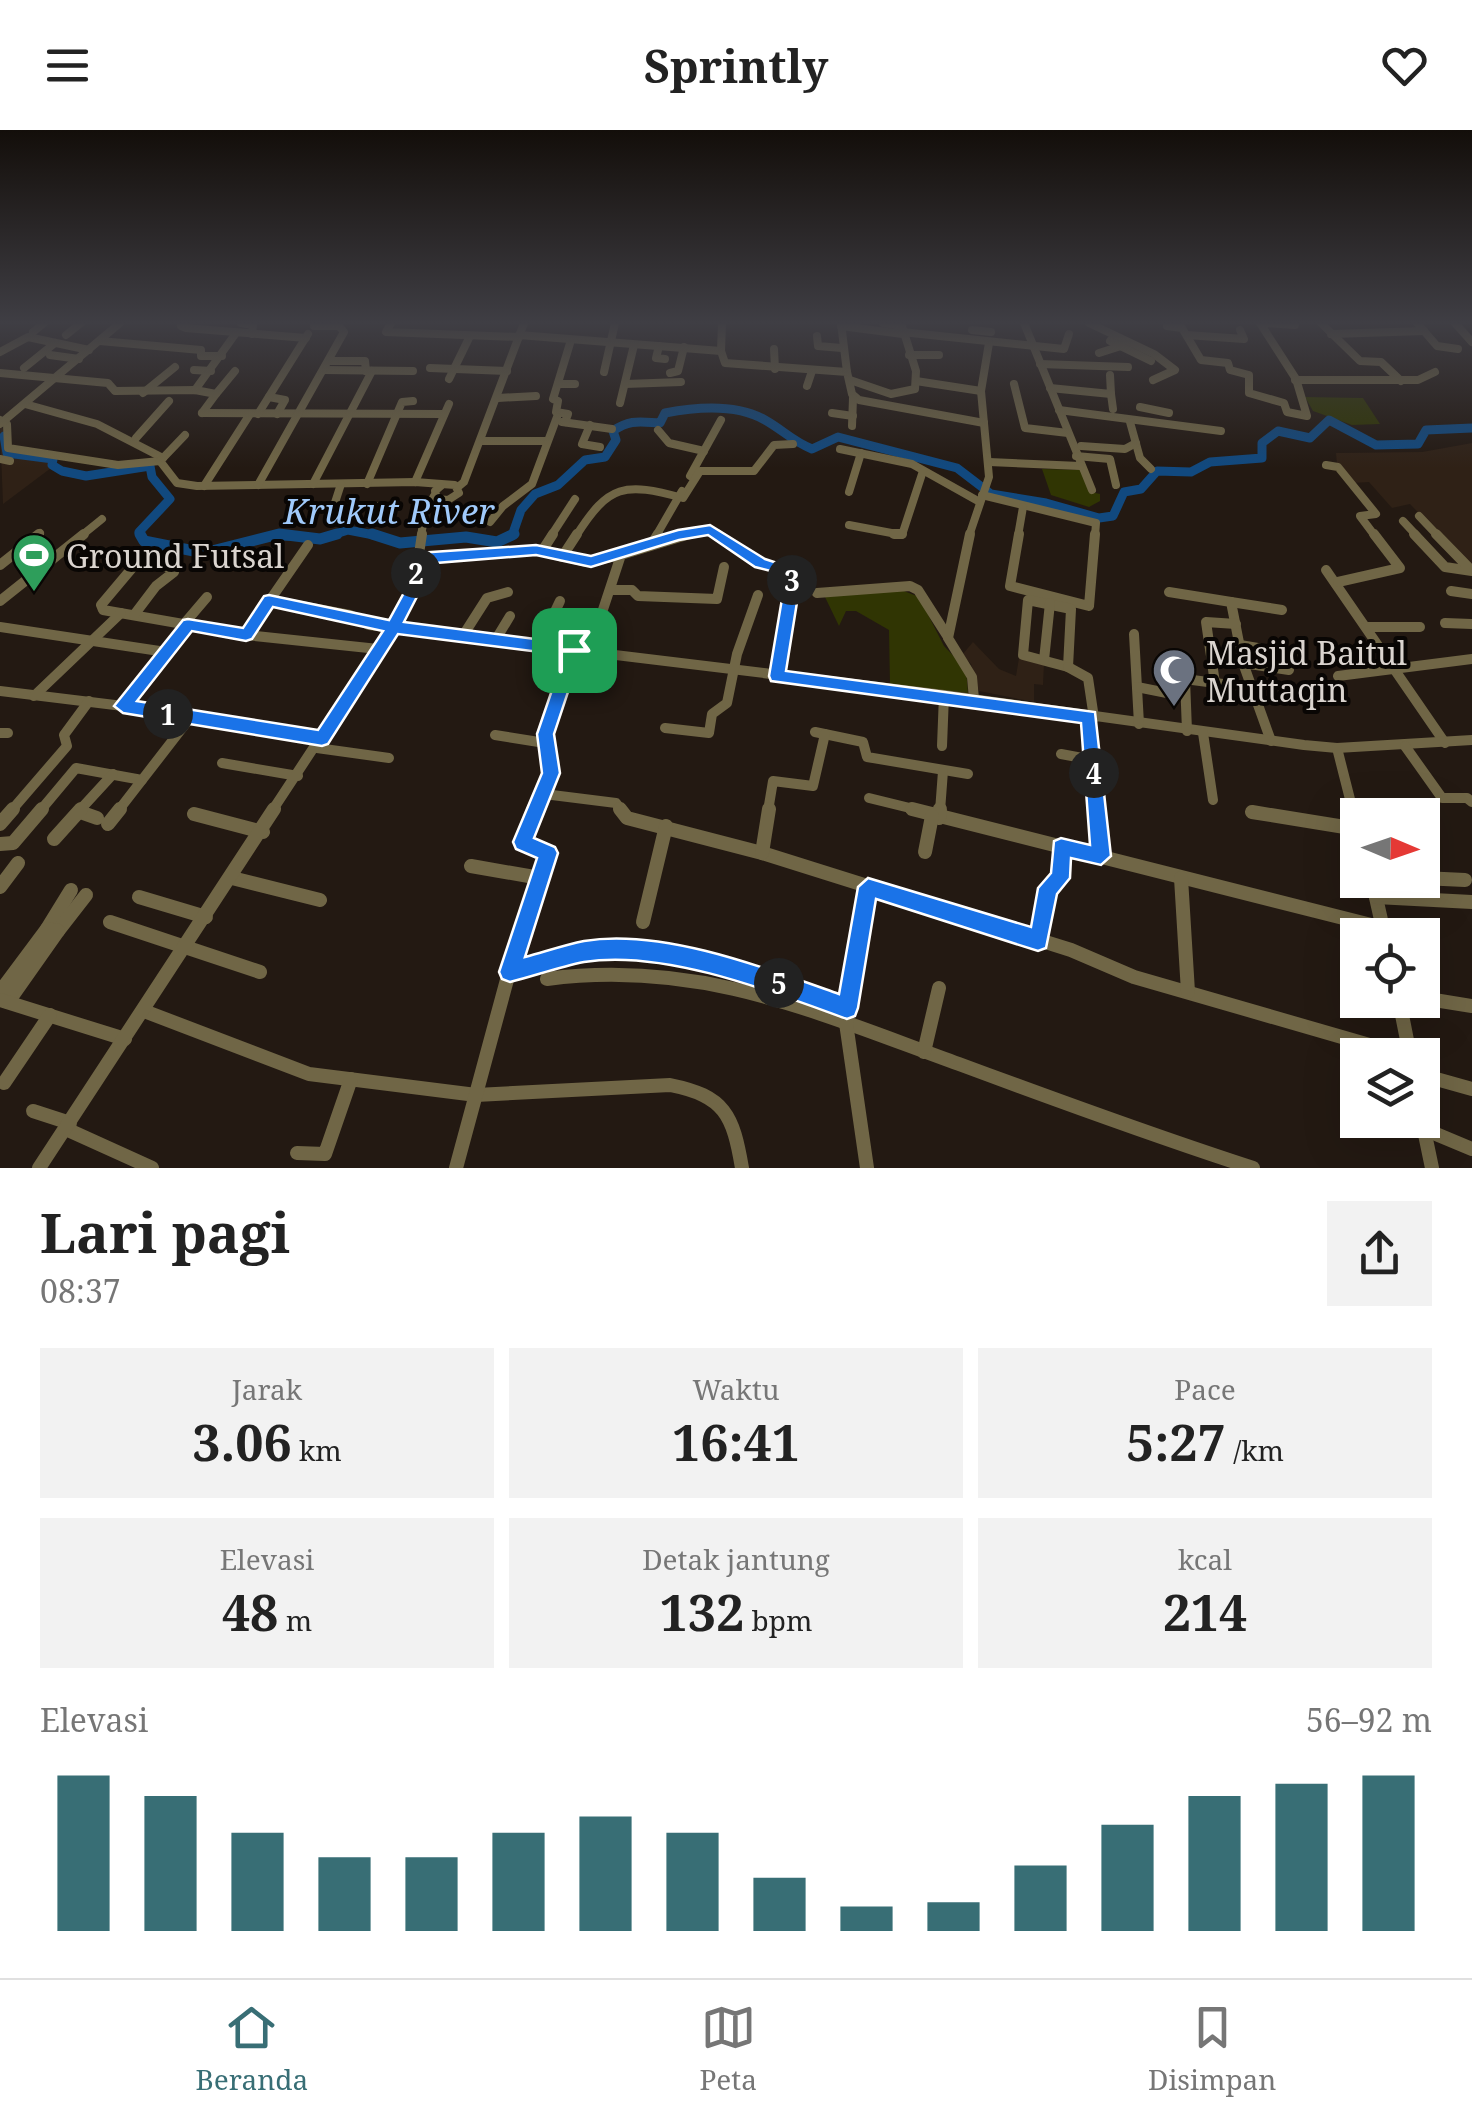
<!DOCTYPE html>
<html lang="id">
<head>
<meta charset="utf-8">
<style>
  body { margin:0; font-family:"Noto Serif",serif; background:#f2f2f2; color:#222; height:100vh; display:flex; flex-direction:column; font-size:38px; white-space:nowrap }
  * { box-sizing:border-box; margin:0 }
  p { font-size:32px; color:#767676 }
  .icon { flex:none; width:55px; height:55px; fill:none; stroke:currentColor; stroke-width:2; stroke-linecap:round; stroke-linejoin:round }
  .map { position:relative; height:1038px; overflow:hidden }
  .drawer { display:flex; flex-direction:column; background:#fff; flex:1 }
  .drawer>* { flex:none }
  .needle { width:65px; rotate:92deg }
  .fabs { position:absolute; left:1340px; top:668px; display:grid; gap:20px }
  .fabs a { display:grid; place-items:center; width:100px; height:100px; border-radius:0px; background:#fff; box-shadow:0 10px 40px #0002; font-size:50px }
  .pin { position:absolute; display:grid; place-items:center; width:85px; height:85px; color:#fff; margin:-42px; border-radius:20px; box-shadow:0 5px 15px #0006 }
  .km { position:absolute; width:50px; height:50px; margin:-25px; border-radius:50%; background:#222; color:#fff; font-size:28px; line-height:50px; text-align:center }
  .round { display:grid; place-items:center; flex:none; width:105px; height:105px; border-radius:0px; background:#f2f2f2 }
  .summary { display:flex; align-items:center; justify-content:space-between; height:170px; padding:0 40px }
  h1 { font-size:55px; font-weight:700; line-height:75px }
  .figures { display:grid; grid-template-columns:repeat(3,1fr); gap:15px; height:170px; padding:10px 40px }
  .figures div { display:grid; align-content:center; border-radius:0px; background:#f2f2f2; text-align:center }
  .figures b { font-size:50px; font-weight:700 }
  .figures small { font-size:28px; font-weight:400 }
  .figures p { font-size:28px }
  .chart { height:280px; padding:20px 40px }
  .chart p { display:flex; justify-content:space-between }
  .chart svg { width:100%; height:180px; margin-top:10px; stroke:#386e75; stroke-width:6 }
  header { display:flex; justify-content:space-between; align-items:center; height:130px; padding:0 40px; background:#fff; font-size:45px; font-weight:700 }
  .tabs { display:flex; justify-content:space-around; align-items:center; height:140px; border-top:2px solid #e0e0e0; background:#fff; font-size:28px; color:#767676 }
  .tabs a { display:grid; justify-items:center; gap:5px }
  .tabs .current { color:#386e75 }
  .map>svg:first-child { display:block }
</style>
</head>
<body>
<header><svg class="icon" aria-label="menu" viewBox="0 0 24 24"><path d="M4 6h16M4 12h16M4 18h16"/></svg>Sprintly<svg class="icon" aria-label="heart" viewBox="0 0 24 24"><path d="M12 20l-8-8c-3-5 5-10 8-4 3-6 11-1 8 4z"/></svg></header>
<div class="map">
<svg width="1472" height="1038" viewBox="0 0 1472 1038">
  <rect width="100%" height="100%" fill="#231912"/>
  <g fill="#2f2116">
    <polygon points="0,297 10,301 9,320 55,335 3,374"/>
    <polygon points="1472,313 1472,438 1410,374 1392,378 1369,352 1353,353 1337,335 1336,323 1422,322"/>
    <polygon points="973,512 999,539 1016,546 1019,528 1044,533 1043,555 1034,554 1034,572 979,561 971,534 962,525"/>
  </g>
  <g fill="#303503">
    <polygon points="1305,267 1363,268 1380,294 1352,295 1313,281"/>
    <polygon points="1042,339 1083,340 1091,362 1100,364 1100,371 1089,377 1051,365"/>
    <polygon points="899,459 919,467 944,516 966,539 968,563 890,554 889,500 856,481 846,481 839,496 825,467"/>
  </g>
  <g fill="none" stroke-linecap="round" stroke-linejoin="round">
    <g stroke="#11497f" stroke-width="9">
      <polyline points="4,306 7,323 53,329 52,335 62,341 86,346 150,336 152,347 170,369 139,402 141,406"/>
      <polyline points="271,406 296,406"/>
      <polyline points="329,406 348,400 379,406"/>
      <path d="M512,406L521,380L535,364L558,355L585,330L605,327L616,310L613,301C630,289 640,292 660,293L665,283C696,277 737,274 765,290C783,300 792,311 812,319L838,307L957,338L991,364L1046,373L1099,388L1113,386L1124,362L1141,359L1157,341L1191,342L1210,332L1262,328V313L1278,301L1310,308L1329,290L1376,315L1418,314L1426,300L1472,298"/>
    </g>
    <g stroke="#11497f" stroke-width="11">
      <polyline points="140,404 144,411 204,423 279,404 320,409 337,404"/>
      <polyline points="372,404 400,413 466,407 497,412 514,404"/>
    </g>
    <g stroke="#706646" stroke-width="8">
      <polyline points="184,193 181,196 186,198 306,208"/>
      <polyline points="241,193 253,195 252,204"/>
      <polyline points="391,193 386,202 519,207"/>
      <polyline points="722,193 721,221 725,233 847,242 852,264 859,270 984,293"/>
      <polyline points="841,193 847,242"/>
      <polyline points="1024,193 1092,360"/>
      <polyline points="1089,193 1154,224 1175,240 1153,250"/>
      <polyline points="1266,193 1295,195"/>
      <polyline points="1321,193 1360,231 1381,232 1401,251"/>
      <polyline points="1417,193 1437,216 1458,219"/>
      <polyline points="1455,193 1472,212"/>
      <polyline points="841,196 903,204"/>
      <polyline points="1167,196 1182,198 1201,230 1228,233 1230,240 1249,245 1249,263 1284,273 1287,282 1307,286 1296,249 1260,193"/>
      <polyline points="972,200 991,202"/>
      <polyline points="33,202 44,193"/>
      <polyline points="902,202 1064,219 1069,204"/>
      <polyline points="1331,204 1424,201"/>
      <polyline points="66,205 81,193"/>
      <polyline points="519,205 721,221"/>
      <polyline points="1187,205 1244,209 1240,200"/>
      <polyline points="817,206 818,216 842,218"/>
      <polyline points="100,211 201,220 201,226 222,226"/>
      <polyline points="1110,211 1151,231"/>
      <polyline points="659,216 656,228 665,229"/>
      <polyline points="774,219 775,239"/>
      <polyline points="0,222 28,207 89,220"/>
      <polyline points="1099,223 1121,216"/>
      <polyline points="50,225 79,229"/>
      <polyline points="909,225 939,225"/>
      <polyline points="329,231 365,231 366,241"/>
      <polyline points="1040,234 1128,237"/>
      <polyline points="24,238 55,213"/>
      <polyline points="430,238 507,241"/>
      <polyline points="194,240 211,241"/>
      <polyline points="324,240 413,241"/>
      <polyline points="604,242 615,193"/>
      <polyline points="0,243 108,253 115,261 195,260 216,264 202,283"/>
      <polyline points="670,243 678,241 684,217"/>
      <polyline points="449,249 470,206"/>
      <polyline points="850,250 891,264 915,259 916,241 902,196 883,193"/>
      <polyline points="1295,250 1418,250 1435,242"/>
      <polyline points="916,251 981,261"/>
      <polyline points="558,254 575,254"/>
      <polyline points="625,254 681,252"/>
      <polyline points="1014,254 1025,298 1068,303"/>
      <polyline points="807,256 812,241"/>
      <polyline points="1050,258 1111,264 1110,245"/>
      <polyline points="195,260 236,203"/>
      <polyline points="143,263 175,237"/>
      <polyline points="216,264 235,241"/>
      <polyline points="1111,264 1113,279"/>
      <polyline points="269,267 285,270 277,284"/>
      <polyline points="498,268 536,266"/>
      <polyline points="620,273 634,215"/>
      <polyline points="25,274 97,294 163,328"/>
      <polyline points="1140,277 1169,283"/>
      <polyline points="1059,280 1221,301"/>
      <polyline points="202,283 444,284"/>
      <polyline points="832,283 853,286"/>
      <polyline points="258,284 308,204"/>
      <polyline points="0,290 7,294 8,318 118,335 160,331"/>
      <polyline points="562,292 612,299"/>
      <polyline points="565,292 568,284 556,282 558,271 553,269 571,210"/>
      <polyline points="1130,292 1140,328 1151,339"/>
      <polyline points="0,294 120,193"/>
      <polyline points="590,295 582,314 600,317"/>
      <polyline points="852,296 853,268"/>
      <polyline points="658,300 669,313 704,321"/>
      <polyline points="136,308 169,271"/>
      <polyline points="481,311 547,311"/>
      <polyline points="1081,316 1125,319 1136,313"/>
      <polyline points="840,319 912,334 978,371"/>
      <polyline points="1076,326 1110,329 1116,355"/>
      <polyline points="163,328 160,331 177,353 197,356 415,352 455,355 459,363 448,370 437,369 435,361 442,355"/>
      <polyline points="163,328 185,305"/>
      <polyline points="0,329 10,331"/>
      <polyline points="989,332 1080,336"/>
      <polyline points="1326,335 1338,337 1376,384 1360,386 1375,406"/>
      <polyline points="690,346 721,290"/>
      <polyline points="415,352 449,274"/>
      <polyline points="313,354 372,241"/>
      <polyline points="367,354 402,272 413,271"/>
      <polyline points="258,355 344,202 339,196 314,196"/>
      <polyline points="204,356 250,284"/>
      <polyline points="458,357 464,352 524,193"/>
      <polyline points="849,362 861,323"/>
      <polyline points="982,365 1096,393 1095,406"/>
      <polyline points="334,376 377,376"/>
      <polyline points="1419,386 1438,406"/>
      <polyline points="335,388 331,385 341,354"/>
      <polyline points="1403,391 1417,406"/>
      <polyline points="490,392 503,376 532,354 557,287"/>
      <polyline points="849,395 902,405 923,341"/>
      <polyline points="36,406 40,403"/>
      <polyline points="81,406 102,389"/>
      <polyline points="421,406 425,382 434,366"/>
      <polyline points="551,406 575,369"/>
      <path d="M576,406C609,354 624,352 683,368L700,341H754L774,315L793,314"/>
      <polyline points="656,406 682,361"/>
      <polyline points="682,406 705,399 721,406"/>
      <polyline points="969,406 989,347 981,261 989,213"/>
      <polyline points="1018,406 1023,377"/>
    </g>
    <g stroke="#706646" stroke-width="10">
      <polyline points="717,404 760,433 794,441"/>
      <polyline points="894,404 902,404"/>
      <polyline points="970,404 948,508 972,547 974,569"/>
      <polyline points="1019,404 1010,456 1089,476 1095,404"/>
      <polyline points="1414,404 1445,437 1472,441"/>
      <polyline points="1436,404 1471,440"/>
      <polyline points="653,412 658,404"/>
      <polyline points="542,421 553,404"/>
      <polyline points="123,424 133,437 101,475 103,480 246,505 378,519"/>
      <polyline points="562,427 577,404"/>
      <polyline points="417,429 536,420 586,432 621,425"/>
      <polyline points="0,435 39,404"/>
      <polyline points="1326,440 1445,613"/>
      <polyline points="1338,452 1400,438 1374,404"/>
      <polyline points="612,460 632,460 638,466 717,469 724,437"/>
      <polyline points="1451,461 1472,464"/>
      <polyline points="1169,462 1231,472 1243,533 1271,611"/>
      <polyline points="817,463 910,456 918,460 948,507"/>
      <polyline points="269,470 350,485 369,495 944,565 1304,615 1337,618 1472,610"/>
      <polygon points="1028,470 1071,479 1068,537 1023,525"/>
      <polyline points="0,471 84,404"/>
      <polyline points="1231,472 1282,480"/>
      <polyline points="134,485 156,456 174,442 173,438 160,436"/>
      <polyline points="1445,493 1472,494"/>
      <polyline points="184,494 207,467"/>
      <polyline points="0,497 166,522"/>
      <polyline points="1366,497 1420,497"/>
      <polyline points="464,504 487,468 508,462"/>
      <polyline points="1134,504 1139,594"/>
      <polyline points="246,505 308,415"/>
      <polyline points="496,509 510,486"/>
      <polyline points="539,515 560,471"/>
      <polyline points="1240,515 1293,524"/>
      <polyline points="589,522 621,425 690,404"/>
      <polyline points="1044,530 1050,473"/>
      <polyline points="1243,533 1289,540"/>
      <polyline points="1068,537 1088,548 1094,588"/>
      <polyline points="777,546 795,439"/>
      <polyline points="1338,546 1472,529"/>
      <polyline points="1215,553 1206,492 1236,494"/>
      <polyline points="1137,557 1167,563"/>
      <polyline points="0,561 123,576 322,609"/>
      <polyline points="34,566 121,483"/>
      <polyline points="123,576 189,495"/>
      <polyline points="1089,587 1097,681"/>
      <polyline points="665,598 709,603 712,584 727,573 737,524 758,465"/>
      <polyline points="1187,601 1185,549 1253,558"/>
      <polyline points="815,602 863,612 867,627 968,644"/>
      <polyline points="0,603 8,603"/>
      <polyline points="1203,603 1213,670"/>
      <polyline points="495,605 545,613"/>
      <polyline points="942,616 944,565"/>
      <polyline points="1405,616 1442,668 1467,668 1472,672"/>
      <polyline points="317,618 389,628"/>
      <polyline points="1337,618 1353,681"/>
      <polyline points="1061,624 1093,630"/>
      <polyline points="222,633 298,646"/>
      <polyline points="544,664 616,673 622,681"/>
      <polyline points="869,668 922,681"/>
      <polyline points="11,681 67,616 64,605 89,571"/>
      <polyline points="40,681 76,638 142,650 190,588"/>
      <polyline points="79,681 113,644"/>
      <polyline points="118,681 142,650"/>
      <polyline points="272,681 393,497 414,457 422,404"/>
      <polyline points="535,681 551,643 546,604 574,520"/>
      <polyline points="768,681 773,651 813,656 825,604"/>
      <polyline points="940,681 943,641"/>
    </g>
    <g stroke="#706646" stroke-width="14">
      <polyline points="620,679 627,688 762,723 1071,820 1134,847 1404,925"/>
      <polyline points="912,679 1383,798"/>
      <polyline points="1097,679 1101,726"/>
      <polyline points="1352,679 1358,701"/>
      <polyline points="80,682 97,688"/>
      <polyline points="1252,682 1357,699"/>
      <polyline points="194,684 263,702"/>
      <polyline points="939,688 940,679"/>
      <polyline points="0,694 13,679"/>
      <polyline points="108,694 120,679"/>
      <polyline points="54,709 81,679"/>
      <polyline points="0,714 13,713 42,679"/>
      <polyline points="925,722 932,686"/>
      <polyline points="762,723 769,679"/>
      <polyline points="471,736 540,748"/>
      <polyline points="232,748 320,770"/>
      <polyline points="1181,748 1188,862"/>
      <polyline points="1422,748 1465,750"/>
      <polyline points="1372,750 1384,803"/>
      <polyline points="0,757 18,733"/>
      <polyline points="139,767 206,787"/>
      <polyline points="1376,767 1472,772"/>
      <polyline points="110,792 260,842"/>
      <polyline points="643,792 666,696"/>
      <polyline points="47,799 71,760"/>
      <polyline points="58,801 86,765"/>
      <polyline points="1039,810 1048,758 1060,748 1061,717"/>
      <path d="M509,842C541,833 574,819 607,818C690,815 770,852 847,878"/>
      <path d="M547,849C701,829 818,883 959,934C1056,970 1154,1006 1253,1038"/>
      <polyline points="0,862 47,799 58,801 8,872"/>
      <polyline points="1422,868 1472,876"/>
      <polyline points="0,870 125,909"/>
      <polyline points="1399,870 1410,925"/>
      <path d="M144,881L309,944L476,965L670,955C725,966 733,985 742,1038"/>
      <polyline points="924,922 939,858"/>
      <polyline points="1422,945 1472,959"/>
      <polyline points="4,953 50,885"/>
      <polyline points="33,981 70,993"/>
      <polyline points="1422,990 1432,1038"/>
      <polyline points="66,999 152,1038"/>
      <polyline points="1424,999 1472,1019"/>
      <polyline points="297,1023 325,1024 351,949"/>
      <polyline points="39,1038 274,679"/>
      <polyline points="456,1038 508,846 548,723 522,712 536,679"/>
      <polyline points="867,1038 846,893 868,757"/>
    </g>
  </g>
  <linearGradient id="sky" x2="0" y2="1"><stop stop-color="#130e0a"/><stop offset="0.57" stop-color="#3f3e44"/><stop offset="1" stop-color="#3f3e44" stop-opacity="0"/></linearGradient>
  <rect width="1472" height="338" fill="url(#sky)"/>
  <path fill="#1a73e8" stroke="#fff" stroke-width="2.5" fill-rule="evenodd" d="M710,395L765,429L802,441L786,541L1095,582L1111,726L1101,735L1071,728L1070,748L1057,764L1046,818L1038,821L876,769L858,878L855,886L847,889C773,862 664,819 584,832C559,837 534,846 510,852L502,849L499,842L537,728L516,719L513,712L542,643L537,604L564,525L398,504L328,614L322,616L123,583L114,576L183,490L188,489L243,498L264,466L269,465L389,490L407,457L410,429L417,423L536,415L591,426L678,400ZM708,405L755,437L786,445L769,546L771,551L1081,593L1090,715L1061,708L1054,711L1051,743L1038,758L1031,797L868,748L858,757L839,864C766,838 662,798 584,811C564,815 544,822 525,827L558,723L555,717L534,708L560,643L554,604L582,520L574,514L404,492L422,457L424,434L536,425L591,437L679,410ZM273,477L383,501L318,600L137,571L192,501L246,511L252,509Z"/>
  <defs>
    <g id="stadium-pin" transform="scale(2.25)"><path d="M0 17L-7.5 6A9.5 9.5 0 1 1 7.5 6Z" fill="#2e9e5b" stroke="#090604"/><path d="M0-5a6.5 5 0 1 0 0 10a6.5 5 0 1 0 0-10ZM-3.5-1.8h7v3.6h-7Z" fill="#fff"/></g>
    <g id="mosque-pin" transform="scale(2.25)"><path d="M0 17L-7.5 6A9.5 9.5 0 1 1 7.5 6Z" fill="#6b7280" stroke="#090604"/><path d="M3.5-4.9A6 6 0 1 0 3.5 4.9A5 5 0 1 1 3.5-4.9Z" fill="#fff"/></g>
  </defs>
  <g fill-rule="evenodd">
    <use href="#stadium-pin" x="34" y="425"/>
    <use href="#mosque-pin" x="1174" y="540"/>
  </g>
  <g text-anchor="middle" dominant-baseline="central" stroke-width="8" stroke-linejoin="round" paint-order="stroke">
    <g font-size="32" fill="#dad4cf" stroke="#090604" text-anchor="start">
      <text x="66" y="425">Ground Futsal</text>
      <text x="1206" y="522">Masjid Baitul<tspan x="1206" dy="37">Muttaqin</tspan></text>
    </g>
    <g font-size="35" font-style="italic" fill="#a0cafb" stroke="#090604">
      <text x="389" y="380">Krukut River</text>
    </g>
  </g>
</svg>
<div class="fabs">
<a><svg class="needle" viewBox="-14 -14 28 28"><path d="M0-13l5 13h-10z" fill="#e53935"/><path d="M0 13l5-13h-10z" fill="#767676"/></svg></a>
<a><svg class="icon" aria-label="locate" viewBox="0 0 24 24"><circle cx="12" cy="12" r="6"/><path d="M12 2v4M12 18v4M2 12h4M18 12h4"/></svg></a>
<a><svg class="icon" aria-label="layers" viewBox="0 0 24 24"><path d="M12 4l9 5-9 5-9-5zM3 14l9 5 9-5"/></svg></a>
</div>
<div class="pin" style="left:574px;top:520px;background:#1e9e55"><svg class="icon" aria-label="arrive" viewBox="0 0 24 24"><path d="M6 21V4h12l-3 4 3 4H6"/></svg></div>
<b class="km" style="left:168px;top:584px">1</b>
<b class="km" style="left:416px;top:443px">2</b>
<b class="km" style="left:792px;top:450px">3</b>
<b class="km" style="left:1094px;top:643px">4</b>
<b class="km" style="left:779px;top:853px">5</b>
</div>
<section class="drawer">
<div class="summary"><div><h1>Lari pagi</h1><p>08:37</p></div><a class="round"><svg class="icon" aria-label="share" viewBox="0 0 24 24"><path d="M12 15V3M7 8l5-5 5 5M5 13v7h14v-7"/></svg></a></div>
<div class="figures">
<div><p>Jarak</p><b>3.06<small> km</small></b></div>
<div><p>Waktu</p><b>16:41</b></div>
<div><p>Pace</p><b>5:27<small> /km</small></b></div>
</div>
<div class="figures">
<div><p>Elevasi</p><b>48<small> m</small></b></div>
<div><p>Detak jantung</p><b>132<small> bpm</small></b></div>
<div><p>kcal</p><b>214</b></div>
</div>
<div class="chart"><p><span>Elevasi</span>56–92 m</p>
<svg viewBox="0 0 160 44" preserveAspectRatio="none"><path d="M5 44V6M15 44V11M25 44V20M35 44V26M45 44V26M55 44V20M65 44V16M75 44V20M85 44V31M95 44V38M105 44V37M115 44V28M125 44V18M135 44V11M145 44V8M155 44V6"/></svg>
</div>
</section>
<nav class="tabs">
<a class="current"><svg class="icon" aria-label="home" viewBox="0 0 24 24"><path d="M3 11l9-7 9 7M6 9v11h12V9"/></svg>Beranda</a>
<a><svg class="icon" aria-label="map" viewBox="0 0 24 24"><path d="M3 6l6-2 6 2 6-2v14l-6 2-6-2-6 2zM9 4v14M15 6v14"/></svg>Peta</a>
<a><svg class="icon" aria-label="saved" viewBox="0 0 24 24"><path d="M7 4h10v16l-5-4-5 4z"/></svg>Disimpan</a>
</nav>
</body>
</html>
